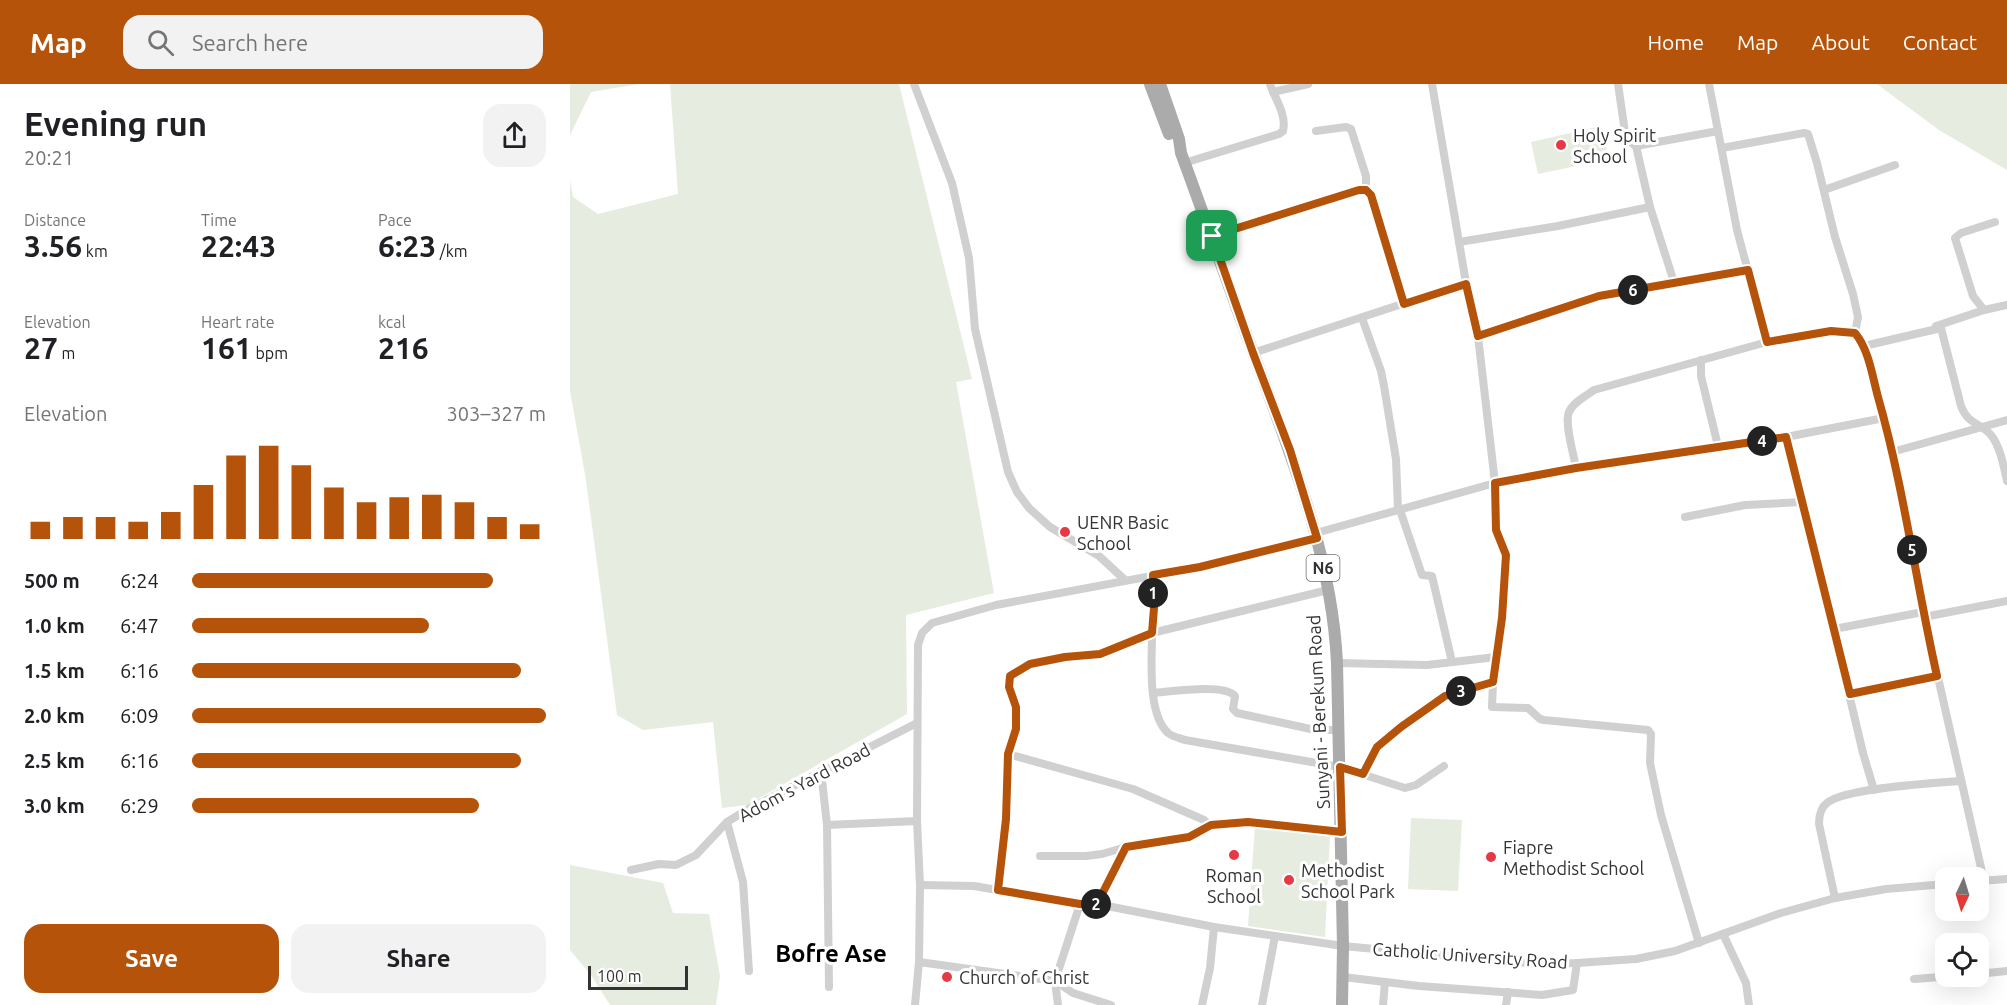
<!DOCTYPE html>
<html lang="en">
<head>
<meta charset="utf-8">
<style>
  body { margin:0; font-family:Ubuntu,sans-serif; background:#f2f2f2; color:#202124; height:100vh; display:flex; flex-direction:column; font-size:22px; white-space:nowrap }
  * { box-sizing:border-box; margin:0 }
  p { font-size:20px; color:#757577 }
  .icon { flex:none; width:33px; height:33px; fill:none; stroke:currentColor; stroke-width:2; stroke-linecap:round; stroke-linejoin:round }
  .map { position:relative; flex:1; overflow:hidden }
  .side { display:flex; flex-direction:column; background:#fff; width:570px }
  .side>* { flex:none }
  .needle { width:39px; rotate:184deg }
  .controls { position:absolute; left:1365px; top:783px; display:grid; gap:12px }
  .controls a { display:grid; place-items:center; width:54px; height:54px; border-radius:12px; background:#fff; box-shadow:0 6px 24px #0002; font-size:30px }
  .scale { position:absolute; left:18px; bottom:15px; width:100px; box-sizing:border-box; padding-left:6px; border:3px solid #333; border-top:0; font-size:16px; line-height:21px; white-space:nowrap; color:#333; -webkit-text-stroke:4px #fff; paint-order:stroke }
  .pin { position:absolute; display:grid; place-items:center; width:51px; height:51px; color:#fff; margin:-26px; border-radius:12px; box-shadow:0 3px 9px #0006 }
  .km { position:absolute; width:30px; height:30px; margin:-15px; border-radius:50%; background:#222; color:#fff; font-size:16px; line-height:30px; text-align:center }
  .round { display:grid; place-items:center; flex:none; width:63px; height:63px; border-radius:18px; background:#f2f2f2 }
  .headline { display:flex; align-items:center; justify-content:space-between; height:102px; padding:0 24px }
  h1 { font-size:33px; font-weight:700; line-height:45px }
  .metrics { display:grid; grid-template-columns:repeat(3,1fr); gap:9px; height:102px; padding:6px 24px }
  .metrics div { display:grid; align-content:center }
  .metrics b { font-size:30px; font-weight:700 }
  .metrics small { font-size:16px; font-weight:400 }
  .metrics p { font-size:16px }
  .chart { height:168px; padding:12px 24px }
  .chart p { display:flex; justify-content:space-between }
  .chart svg { width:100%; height:108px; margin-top:6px; stroke:#b45309; stroke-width:6 }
  .action { display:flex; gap:12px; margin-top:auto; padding:12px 24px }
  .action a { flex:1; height:69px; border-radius:18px; background:#b45309; color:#fff; font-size:24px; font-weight:700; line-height:69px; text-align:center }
  .action a+a { background:#f2f2f2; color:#202124 }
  ul { padding:0 24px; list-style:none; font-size:20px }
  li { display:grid; grid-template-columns:96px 72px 1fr; align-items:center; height:45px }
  li i { height:15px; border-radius:8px; background:#b45309 }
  header { display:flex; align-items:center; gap:36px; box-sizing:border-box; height:84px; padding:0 30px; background:#b45309; color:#fff }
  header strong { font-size:28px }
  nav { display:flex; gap:33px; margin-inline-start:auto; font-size:21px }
  .search { width:420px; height:54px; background:#f2f2f2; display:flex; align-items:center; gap:15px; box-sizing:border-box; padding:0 21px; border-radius:18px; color:#757577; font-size:22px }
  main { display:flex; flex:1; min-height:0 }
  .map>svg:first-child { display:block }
</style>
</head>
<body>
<header>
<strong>Map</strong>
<div class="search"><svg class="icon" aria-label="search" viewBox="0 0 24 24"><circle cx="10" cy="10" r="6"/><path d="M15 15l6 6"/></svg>Search here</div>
<nav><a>Home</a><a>Map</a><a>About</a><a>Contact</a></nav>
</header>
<main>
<section class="side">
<div class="headline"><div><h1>Evening run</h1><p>20:21</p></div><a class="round"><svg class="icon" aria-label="share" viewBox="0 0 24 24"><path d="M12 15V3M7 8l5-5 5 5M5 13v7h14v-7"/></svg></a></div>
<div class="metrics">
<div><p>Distance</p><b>3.56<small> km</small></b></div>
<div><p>Time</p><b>22:43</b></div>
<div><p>Pace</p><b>6:23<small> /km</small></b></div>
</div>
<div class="metrics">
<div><p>Elevation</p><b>27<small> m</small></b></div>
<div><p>Heart rate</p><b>161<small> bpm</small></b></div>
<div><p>kcal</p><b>216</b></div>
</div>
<div class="chart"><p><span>Elevation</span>303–327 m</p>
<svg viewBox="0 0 160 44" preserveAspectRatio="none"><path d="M5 44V37M15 44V35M25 44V35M35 44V37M45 44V33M55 44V22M65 44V10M75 44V6M85 44V14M95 44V23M105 44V29M115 44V27M125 44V26M135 44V29M145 44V35M155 44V38"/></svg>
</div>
<ul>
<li><b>500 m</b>6:24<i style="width:85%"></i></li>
<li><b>1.0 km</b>6:47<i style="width:67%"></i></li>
<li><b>1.5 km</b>6:16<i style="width:93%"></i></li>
<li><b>2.0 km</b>6:09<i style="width:100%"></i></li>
<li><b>2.5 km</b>6:16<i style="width:93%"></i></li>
<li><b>3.0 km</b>6:29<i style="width:81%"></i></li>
</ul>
<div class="action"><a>Save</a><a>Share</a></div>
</section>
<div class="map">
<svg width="1437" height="921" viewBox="0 0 1437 921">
  <rect width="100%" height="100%" fill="#fff"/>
  <g fill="#e6ecdf">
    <polygon points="0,0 69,0 21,8 0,51"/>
    <polygon points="100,0 329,0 402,295 386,298 424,509 336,531 337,630 177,721 152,724 143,638 73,646 47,631 16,396 0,307 0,96 3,113 28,130 108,110"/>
    <polygon points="1307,0 1437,0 1437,86 1369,46"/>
    <polygon points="1031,42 1039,75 968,90 961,58"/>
    <polygon points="841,734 892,736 888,807 838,805"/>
    <polygon points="685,742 760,750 755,853 678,842"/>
    <polygon points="0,781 93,799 103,829 139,830 150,892 146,921 40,921 21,891 0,866"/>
  </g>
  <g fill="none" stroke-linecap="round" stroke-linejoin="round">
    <g stroke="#d0d0d0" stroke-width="8">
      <polyline points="344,0 382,99 399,174 405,245 438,388 447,408 459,424 480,443 529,472 555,496"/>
      <polyline points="1048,0 1056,55 1066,62 1080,123 1104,198"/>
      <polyline points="1139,0 1167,146 1197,258 1273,246 1285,249 1294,262 1314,334 1333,417 1351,518 1414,797"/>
      <polyline points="703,8 738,0"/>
      <polyline points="746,47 776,43 781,45 796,92 796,106"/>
      <polyline points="1066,62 1148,47"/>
      <polyline points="1152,64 1234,49 1238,50 1247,79 1265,153 1283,210 1288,233 1285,249"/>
      <path d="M614,79L709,50L713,47C717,31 705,15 700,0"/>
      <polyline points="1254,106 1325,81"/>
      <polyline points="642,152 789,106 796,106 801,111 834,220"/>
      <polyline points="889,158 988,142 1080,123"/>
      <polyline points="1414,226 1403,212 1385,154 1391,149 1425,138"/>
      <polyline points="792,234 811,287 814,302 826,375 828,426"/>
      <polyline points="1366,242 1414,226 1437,221"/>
      <polyline points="908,252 1029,212 1178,186"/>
      <path d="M1294,262L1371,244L1391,322C1399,342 1409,337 1421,351C1430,362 1434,383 1437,397"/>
      <polyline points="683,269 896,199"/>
      <polyline points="1131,276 1131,292 1148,362"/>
      <polyline points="1216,353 1236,429 1293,669 1304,706"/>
      <polyline points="1322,368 1437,336"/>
      <path d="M1006,384C1004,371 994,339 999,328C1003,318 1016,312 1024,306L1197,258"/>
      <polyline points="830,426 852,491 862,492 882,578"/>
      <polyline points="1115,433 1175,421 1233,418"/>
      <polyline points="746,449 925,399 908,252 896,199 862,0"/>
      <path d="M758,506L582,549C582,577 577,629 598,649C603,653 610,654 615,656L770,683L835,704L846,701L874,682"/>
      <polyline points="1354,533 1437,517"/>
      <polyline points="1264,545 1353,528"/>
      <polyline points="767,579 857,581 926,573"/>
      <path d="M583,609C599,608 654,599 665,612L663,625L667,629L745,646H768"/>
      <polyline points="1280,610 1367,592"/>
      <polyline points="438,670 563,705 634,736 641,742"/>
      <polyline points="251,687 257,741"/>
      <polyline points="793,690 807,663 831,643 875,612 923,598"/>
      <polyline points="347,737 350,801 349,878"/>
      <polyline points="157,738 173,798 179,887"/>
      <polyline points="470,772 516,772 532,770 556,763 619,753 641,742 678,738 772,748"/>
      <polyline points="61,786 89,780 106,781 126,771 157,738 180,724 347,639"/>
      <polyline points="1409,797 1437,795"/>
      <polyline points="350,801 404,802 510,820 527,820 644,843"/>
      <polyline points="428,806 436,735 438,670 446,645 446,623 439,603 440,592 460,580 495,573 530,571 582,549 584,524 583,491"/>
      <path d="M1265,814L1249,740C1249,732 1250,724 1257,719C1274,704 1365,699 1390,697"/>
      <polyline points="527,820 556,763"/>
      <polyline points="1153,850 1176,899 1179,921"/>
      <polyline points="1129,859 1091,731 1080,679 1081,650 1078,646 974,636 970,635 958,624 922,623 923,598 932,534 936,471 926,446 925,399 1006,384 1216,353 1314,334"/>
      <polyline points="1408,890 1437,887"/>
      <polyline points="773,893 849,902 972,911 1003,906 1007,879"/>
      <polyline points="1344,895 1384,892"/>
      <polyline points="259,903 257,741 347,737 348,561 352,549 362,539 426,521 630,483 747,454"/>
      <polyline points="345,921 349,878 485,897 503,909 541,921"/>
      <polyline points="488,921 485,897 510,820"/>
      <polyline points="632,921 640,884 644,843 773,862 968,880 1007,879 1066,875 1105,867 1211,829 1265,814 1316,805 1376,800"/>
      <polyline points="692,921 705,852"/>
      <polyline points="813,921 815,898"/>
      <polyline points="936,921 938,908"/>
    </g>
    <g stroke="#ababab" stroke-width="12">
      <polyline points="580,0 599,50"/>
      <path d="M590,0L609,55L611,69C636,136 659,204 684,271C721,371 762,472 767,579L773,862L772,921"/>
    </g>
  </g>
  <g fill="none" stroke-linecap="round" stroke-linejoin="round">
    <g stroke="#fff" stroke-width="12">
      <path id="route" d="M789,106H796L801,111L834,220L896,200L908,252L1029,212L1178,186L1197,258L1261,247L1285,249C1299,266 1302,291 1308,313C1334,404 1346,499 1367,592L1280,610L1216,353L1006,384L925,399L926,446L936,471L932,534L923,598L875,612L831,643L807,663L793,690L770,683L772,748L678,738L641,741L619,753L556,763L527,820H510L428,806L436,735L438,670L446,645V623L439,603L440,592L460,580L495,573L530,570L582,549L584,524L583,491L630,483L747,454L720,366L683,269L642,152Z"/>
    </g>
    <use href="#route" stroke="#b45309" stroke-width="8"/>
  </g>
  <g fill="#e63946" stroke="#fff" stroke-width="2">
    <circle cx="991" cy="61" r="6"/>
    <circle cx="495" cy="448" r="6"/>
    <circle cx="664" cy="771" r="6"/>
    <circle cx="921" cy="773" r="6"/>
    <circle cx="719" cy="796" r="6"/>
    <circle cx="377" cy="893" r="6"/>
  </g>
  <g text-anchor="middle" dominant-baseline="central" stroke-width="6" stroke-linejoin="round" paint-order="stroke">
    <rect fill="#fff" stroke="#707070" stroke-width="1.5" x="736.5" y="471" width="33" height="26" rx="4.5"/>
    <g font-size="16" font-weight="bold" fill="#333">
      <text x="753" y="484">N6</text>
    </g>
    <g font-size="18" fill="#333" stroke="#fff" text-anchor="start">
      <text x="1003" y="51">Holy Spirit<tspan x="1003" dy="21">School</tspan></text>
      <text x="507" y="438">UENR Basic<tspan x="507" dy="21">School</tspan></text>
      <text x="933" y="763">Fiapre<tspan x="933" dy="21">Methodist School</tspan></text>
      <text x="731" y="786">Methodist<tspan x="731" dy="21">School Park</tspan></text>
      <text x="664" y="791" text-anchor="middle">Roman<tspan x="664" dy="21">School</tspan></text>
      <text x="389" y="893">Church of Christ</text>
    </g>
    <g font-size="18" fill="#333" stroke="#fff">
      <text transform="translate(748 628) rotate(-93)">Sunyani - Berekum Road</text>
      <text transform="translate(234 698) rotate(-28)">Adom's Yard Road</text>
      <text transform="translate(900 871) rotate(4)">Catholic University Road</text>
    </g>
    <g font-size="24" font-weight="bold" fill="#000" stroke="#fff">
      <text x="261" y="869">Bofre Ase</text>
    </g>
  </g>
</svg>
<div class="controls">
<a><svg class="needle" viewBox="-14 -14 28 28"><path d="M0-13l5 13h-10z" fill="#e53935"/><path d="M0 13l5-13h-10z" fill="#757577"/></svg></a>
<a><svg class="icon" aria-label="locate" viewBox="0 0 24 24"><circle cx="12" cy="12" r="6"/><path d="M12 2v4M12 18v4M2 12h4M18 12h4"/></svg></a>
</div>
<div class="scale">100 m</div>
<div class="pin" style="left:642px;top:152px;background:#1e9e55"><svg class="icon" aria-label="arrive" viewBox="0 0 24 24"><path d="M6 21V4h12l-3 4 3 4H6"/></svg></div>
<b class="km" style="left:583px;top:509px">1</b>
<b class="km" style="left:526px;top:820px">2</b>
<b class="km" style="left:891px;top:607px">3</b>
<b class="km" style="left:1192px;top:357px">4</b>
<b class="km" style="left:1342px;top:466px">5</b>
<b class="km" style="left:1063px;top:206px">6</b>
</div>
</main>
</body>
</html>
